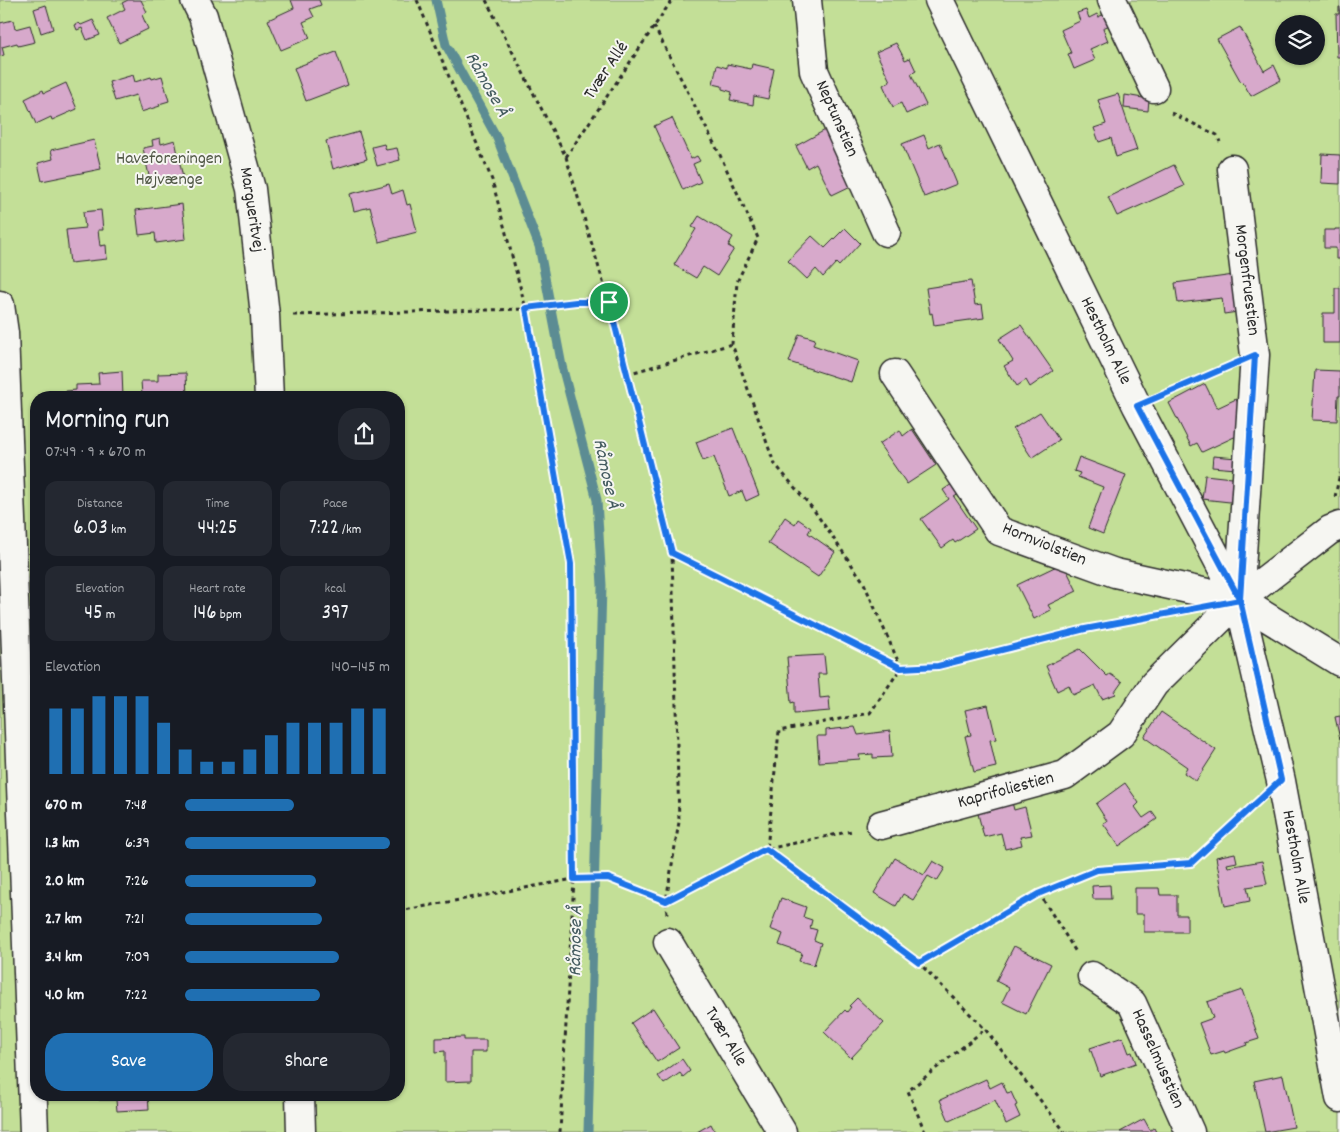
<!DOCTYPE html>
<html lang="en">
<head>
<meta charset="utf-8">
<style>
  body { margin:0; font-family:Dekko,sans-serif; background:#242831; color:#f1f3f6; height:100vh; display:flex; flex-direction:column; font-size:19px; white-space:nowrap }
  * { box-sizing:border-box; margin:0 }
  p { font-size:16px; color:#9ea1a6 }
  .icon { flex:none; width:28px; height:28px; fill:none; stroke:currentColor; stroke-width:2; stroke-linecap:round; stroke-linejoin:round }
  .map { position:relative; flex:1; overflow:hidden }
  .drawer { position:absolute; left:30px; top:391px; width:375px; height:710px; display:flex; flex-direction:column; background:#171b24; border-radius:20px; box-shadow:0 1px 4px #0004 }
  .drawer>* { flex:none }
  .buttons { position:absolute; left:1275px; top:15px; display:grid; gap:10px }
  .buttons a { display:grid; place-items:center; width:50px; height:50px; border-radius:50%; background:#171b24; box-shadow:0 1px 4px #0004; font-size:25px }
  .pin { position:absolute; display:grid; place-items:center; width:42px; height:42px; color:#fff; margin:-21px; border:2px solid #fff; border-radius:50%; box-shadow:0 1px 5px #0007 }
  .round { display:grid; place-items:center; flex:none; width:52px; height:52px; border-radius:20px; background:#242831 }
  .head { display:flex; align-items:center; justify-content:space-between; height:85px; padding:0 15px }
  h1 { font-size:28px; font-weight:600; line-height:38px }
  .figures { display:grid; grid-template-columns:repeat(3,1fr); gap:8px; height:85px; padding:5px 15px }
  .figures div { display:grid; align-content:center; border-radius:12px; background:#242831; text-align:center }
  .figures b { font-size:21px; font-weight:600 }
  .figures small { font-size:14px; font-weight:400 }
  .figures p { font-size:14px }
  .chart { height:140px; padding:10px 15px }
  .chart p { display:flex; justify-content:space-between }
  .chart svg { width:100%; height:90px; margin-top:5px; stroke:#1f6fb2; stroke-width:6 }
  .action { display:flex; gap:10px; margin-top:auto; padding:10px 15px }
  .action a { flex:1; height:58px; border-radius:20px; background:#1f6fb2; color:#fff; font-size:20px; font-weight:600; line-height:58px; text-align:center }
  .action a+a { background:#242831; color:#f1f3f6 }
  ul { padding:0 15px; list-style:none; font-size:16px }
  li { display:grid; grid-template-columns:80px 60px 1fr; align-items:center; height:38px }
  li i { height:12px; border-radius:6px; background:#1f6fb2 }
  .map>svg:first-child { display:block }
</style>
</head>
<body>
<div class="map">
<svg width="1340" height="1132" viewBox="0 0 1340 1132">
  <rect width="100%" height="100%" fill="#f6f6f2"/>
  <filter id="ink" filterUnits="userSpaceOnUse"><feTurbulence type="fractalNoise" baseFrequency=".02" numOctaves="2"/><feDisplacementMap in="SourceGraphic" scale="10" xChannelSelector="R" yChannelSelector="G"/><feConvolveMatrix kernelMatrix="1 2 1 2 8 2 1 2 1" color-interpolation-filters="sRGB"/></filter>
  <g filter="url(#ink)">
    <path fill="#c3df97" stroke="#778561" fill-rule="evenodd" d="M0,0H1340V1132H0ZM1284,24H1316V56H1284ZM36,398H399V1095H36Z"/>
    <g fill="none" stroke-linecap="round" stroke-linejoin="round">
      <polyline stroke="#5c8c93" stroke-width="9" points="436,0 446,45 497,138 539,246 562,366 597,500 602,585 588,1132"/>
    </g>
    <g fill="#d7a9cb" stroke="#2b2b2b">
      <polygon points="128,0 141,0 147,12 142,15 148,29 119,43 107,18 125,9 122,3"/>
      <polygon points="291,0 319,0 321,5 310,9 314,17 303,22 310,38 281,50 268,20 294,8"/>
      <polygon points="46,5 53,29 41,33 34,9"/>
      <polygon points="1339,7 1340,7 1340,57 1337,57 1336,14 1339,14"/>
      <polygon points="1086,10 1089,18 1097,14 1098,17 1109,12 1114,23 1103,28 1108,41 1090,49 1095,60 1074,69 1068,54 1071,53 1061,30 1080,21 1077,13"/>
      <polygon points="13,20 15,29 30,25 35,42 18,46 17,43 2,47 4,55 0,56 0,23"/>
      <polygon points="93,20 100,35 87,40 82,28 77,30 75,25 79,23 81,25"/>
      <polygon points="1240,27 1264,71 1274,65 1281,80 1251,96 1242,81 1241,82 1217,39"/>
      <polygon points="896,43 905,60 910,58 916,71 911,74 926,105 906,114 901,103 893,107 883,85 890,81 876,52"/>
      <polygon points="336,52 348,85 306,101 294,68"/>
      <polygon points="727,64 751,69 752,64 774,69 768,99 754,96 753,105 730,100 732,92 722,89 722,86 713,84 717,65 727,68"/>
      <polygon points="133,75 135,82 151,77 152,79 162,76 169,101 159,104 160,106 141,112 136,95 115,101 109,82"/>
      <polygon points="66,83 77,109 52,120 51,117 36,124 25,99 43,90 44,93"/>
      <polygon points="1118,94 1137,150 1116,157 1111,138 1099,142 1094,128 1106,124 1098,100"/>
      <polygon points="1125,95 1149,99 1148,111 1124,108"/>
      <polygon points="672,118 691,159 697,156 700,161 693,164 701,182 683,190 654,126"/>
      <polygon points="829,128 857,183 832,195 816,163 807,168 796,146"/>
      <polygon points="359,132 367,159 333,169 326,141"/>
      <polygon points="924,135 929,148 940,143 957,184 924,197 902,144"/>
      <polygon points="160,138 161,144 175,140 183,178 151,185 143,148 153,146 152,140"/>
      <polygon points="94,140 101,169 42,181 38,163 53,159 51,150"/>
      <polygon points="384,144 386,150 397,148 400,160 377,166 372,147"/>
      <polygon points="1322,154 1340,155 1340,184 1321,183"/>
      <polygon points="1174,165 1184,186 1117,216 1108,197"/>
      <polygon points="389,184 392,194 403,190 407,205 410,204 417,232 379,242 370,207 354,211 350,194"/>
      <polygon points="182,204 186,239 156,243 155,233 139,235 136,210"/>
      <polygon points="101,210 103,230 98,230 100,246 106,245 107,259 70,263 66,230 85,228 83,212"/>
      <polygon points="699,216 733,237 728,246 734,249 717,276 703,267 696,278 674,265 696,229 692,227"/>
      <polygon points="845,228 860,243 839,266 836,263 823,277 816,269 807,279 788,261 812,236 825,248"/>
      <polygon points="1335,229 1340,229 1340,259 1336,259 1336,248 1324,248 1324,230 1335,230"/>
      <polygon points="1234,275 1238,312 1224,314 1222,298 1178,303 1175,283"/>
      <polygon points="971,281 975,305 982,304 984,318 934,325 932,313 930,314 926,288"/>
      <polygon points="1335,288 1340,288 1340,343 1323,343 1323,313 1335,313"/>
      <polygon points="1021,325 1053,371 1030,387 1026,380 1017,386 1004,366 1013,361 999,339"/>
      <polygon points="799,334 815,339 813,345 858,361 851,382 789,362"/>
      <polygon points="1315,370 1340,371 1340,396 1338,396 1337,421 1312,420"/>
      <polygon points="122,371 123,398 66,398 66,391 76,390 76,385 99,384 98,373"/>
      <polygon points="186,373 187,398 158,398 158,394 142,395 141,381 158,381 158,374"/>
      <polygon points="1205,384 1217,408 1236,399 1246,420 1245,432 1202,452 1197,443 1191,446 1169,403"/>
      <polygon points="1040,412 1059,440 1032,458 1013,429"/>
      <polygon points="733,428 759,495 746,501 742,491 729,496 714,457 703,461 696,442"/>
      <polygon points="912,429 936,465 907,484 879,444 900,430 903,436"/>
      <polygon points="1213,456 1237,458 1236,469 1212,467"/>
      <polygon points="1079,457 1126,475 1103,534 1088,528 1103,487 1078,477 1080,473 1074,471"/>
      <polygon points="1205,475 1241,479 1239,503 1202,499"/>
      <polygon points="952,484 959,494 954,497 976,529 955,543 953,540 942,548 921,519 949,499 943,490"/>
      <polygon points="785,517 795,524 798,519 811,528 808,533 835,552 818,577 768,543"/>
      <polygon points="1063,563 1077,591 1048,605 1051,610 1034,619 1017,585"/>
      <polygon points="1080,649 1107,676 1110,674 1122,682 1115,692 1116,694 1102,699 1095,685 1073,695 1069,685 1057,691 1046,666"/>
      <polygon points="824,655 826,674 818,674 820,698 829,697 830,711 794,714 794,702 791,703 787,657"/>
      <polygon points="988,705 996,739 990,740 996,767 974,772 965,736 971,735 965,710"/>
      <polygon points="1161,712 1216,750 1196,781 1184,773 1187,767 1144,737"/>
      <polygon points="1340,716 1340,739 1335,717"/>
      <polygon points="855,727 858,735 890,731 892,757 873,758 873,754 859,755 860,759 819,762 817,736 826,736 826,730"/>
      <polygon points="1125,783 1139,803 1135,807 1143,818 1152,812 1157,819 1119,846 1103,823 1107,821 1096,804"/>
      <polygon points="1012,802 1014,810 1025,807 1032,835 1020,837 1022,845 1005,849 1001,833 984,837 977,810"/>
      <polygon points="1235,853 1237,862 1227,864 1228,867 1262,861 1267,884 1247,887 1250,901 1225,906 1216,857"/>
      <polygon points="895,858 924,875 933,861 945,868 937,881 928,876 913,900 903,894 896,906 874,893"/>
      <polygon points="1110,885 1111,899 1093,899 1092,886"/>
      <polygon points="1135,888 1159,888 1160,895 1177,895 1177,915 1187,915 1187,932 1144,932 1144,914 1135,914"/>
      <polygon points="781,898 806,907 803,917 812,920 810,928 817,930 814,940 821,943 814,965 799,961 802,953 779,945 783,934 770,929"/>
      <polygon points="1014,946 1051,964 1026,1014 1002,1002 1009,988 996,981"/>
      <polygon points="1242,990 1259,1039 1246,1043 1247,1045 1225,1053 1224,1051 1211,1055 1199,1023 1213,1018 1207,1002"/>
      <polygon points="857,998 884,1023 851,1058 824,1032 845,1010 847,1012 851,1007 849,1006"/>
      <polygon points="653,1008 679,1048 657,1062 631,1023"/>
      <polygon points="464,1037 464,1040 486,1040 486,1052 471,1052 471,1081 445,1082 445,1051 436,1052 436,1038"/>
      <polygon points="1123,1037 1129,1053 1132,1052 1136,1063 1100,1076 1090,1048"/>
      <polygon points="682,1059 690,1071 683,1077 680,1073 664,1084 658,1076"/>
      <polygon points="1283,1075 1294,1127 1265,1132 1254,1081"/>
      <polygon points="986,1079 990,1088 1002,1082 1007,1093 1011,1092 1017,1105 1015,1106 1020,1117 1006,1124 995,1100 949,1121 940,1100"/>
      <polygon points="99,1095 148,1095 149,1109 117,1111 116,1100 99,1100"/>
      <polygon points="1144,1119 1150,1130 1154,1128 1156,1132 1120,1132"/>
      <polygon points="711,1124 715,1132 697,1132"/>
    </g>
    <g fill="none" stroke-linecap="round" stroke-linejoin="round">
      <g stroke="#2b2b2b" stroke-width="31">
        <g id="minor">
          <polyline points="195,0 203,16 251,189 265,315 269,398"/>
          <polyline points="807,0 814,71 886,232"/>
          <polyline points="939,0 1137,406 1239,600 1281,781 1340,1098"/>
          <polyline points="1112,0 1154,88"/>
          <polyline points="1232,169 1255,355 1239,600"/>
          <polyline points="0,305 4,333 34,1132"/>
          <polyline points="895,374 999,531 1115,573 1239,600 1340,662"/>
          <polyline points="881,825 1065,775 1121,734 1154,684 1239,600 1330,530 1340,526"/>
          <polyline points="668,942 782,1132"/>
          <polyline points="1092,976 1132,1003 1190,1132"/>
          <polyline points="300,1095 301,1132"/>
        </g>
      </g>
      <g stroke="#2b2b2b" stroke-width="3" stroke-dasharray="4 4" stroke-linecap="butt">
        <polyline points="417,0 492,180 526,309 571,564 574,879 560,1132"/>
        <polyline points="486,0 566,157 609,302 672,553 679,822 666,901 667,914"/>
        <polyline points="654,26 720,155 758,238 737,282 732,344 774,463 813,509 863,581 901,668 870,713 779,731 767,849 852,831"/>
        <polyline points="1171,113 1217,135 1220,142"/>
        <polyline points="566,157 672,0"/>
        <polyline points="293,315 526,309 576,302 609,302"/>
        <polyline points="627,374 732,344"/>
        <polyline points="1165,394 1224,369"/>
        <polyline points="1335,497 1340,473"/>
        <polyline points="672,553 901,668 938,666 1085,629 1161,615"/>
        <polyline points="1039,893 1076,952"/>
        <polyline points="399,911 574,879 608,878 666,901 767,849 919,963 985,1029 1065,1132"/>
        <polyline points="919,963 1039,893 1097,870 1191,863 1255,805"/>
        <polyline points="925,1132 908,1091 985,1029"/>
      </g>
      <use href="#minor" stroke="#f6f6f2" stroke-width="28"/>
    </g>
  </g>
  <g fill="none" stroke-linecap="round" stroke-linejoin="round" filter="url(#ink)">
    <g stroke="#fff" stroke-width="10">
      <polyline id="route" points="609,302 576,302 526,308 571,564 574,879 608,878 666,901 766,849 919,963 1038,894 1097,870 1191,863 1281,780 1240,600 1137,406 1255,355 1240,600 1085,629 938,666 901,668 672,553 609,302"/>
    </g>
    <use href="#route" stroke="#1a73e8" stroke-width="6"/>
  </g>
  <g text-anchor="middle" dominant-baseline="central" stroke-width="4" stroke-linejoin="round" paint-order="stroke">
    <g font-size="18" fill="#2b2b2b" stroke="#f6f6f2">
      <text transform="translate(607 71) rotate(-56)">Tvær Allé</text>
      <text transform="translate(836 119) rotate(66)">Neptunstien</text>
      <text transform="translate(251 210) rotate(81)">Margueritvej</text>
      <text transform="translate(1246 280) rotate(83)">Morgenfruestien</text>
      <text transform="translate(1105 341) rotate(64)">Hestholm Alle</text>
      <text transform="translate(1044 545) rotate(22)">Hornviolstien</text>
      <text transform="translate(1006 791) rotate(-15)">Kaprifoliestien</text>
      <text transform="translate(1295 857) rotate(80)">Hestholm Alle</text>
      <text transform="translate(725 1037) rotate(59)">Tvær Alle</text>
      <text transform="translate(1157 1059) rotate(66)">Hasselmusstien</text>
    </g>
    <g font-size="18" fill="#515846" stroke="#f6f6f2">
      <text x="169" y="159">Haveforeningen<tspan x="169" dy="21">Højvænge</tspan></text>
    </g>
    <g font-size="19" font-style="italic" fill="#445b5f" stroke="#f6f6f2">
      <text transform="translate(486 85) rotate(61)">Råmose Å</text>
      <text transform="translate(605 474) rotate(78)">Råmose Å</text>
      <text transform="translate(577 941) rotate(-89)">Råmose Å</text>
    </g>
  </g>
</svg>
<div class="buttons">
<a><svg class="icon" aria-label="layers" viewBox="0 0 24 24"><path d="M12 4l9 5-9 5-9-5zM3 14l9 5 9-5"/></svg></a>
</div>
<div class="pin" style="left:609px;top:302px;background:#1e9e55"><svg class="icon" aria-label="arrive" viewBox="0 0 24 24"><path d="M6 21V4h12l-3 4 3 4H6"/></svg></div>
<section class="drawer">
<div class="head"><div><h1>Morning run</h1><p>07:49 · 9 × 670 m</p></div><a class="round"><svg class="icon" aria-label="share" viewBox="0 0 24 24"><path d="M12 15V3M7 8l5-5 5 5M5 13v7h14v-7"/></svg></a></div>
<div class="figures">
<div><p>Distance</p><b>6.03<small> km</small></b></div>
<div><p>Time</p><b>44:25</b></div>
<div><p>Pace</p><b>7:22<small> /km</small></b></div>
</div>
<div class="figures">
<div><p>Elevation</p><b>45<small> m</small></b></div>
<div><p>Heart rate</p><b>146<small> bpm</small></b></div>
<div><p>kcal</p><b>397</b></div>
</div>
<div class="chart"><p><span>Elevation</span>140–145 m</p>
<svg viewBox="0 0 160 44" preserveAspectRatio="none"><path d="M5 44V12M15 44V12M25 44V6M35 44V6M45 44V6M55 44V19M65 44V32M75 44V38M85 44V38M95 44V32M105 44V25M115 44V19M125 44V19M135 44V19M145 44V12M155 44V12"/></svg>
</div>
<ul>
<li><b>670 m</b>7:48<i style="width:53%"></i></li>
<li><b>1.3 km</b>6:39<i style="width:100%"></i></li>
<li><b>2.0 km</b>7:26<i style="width:64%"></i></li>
<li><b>2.7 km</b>7:21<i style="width:67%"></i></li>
<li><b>3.4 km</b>7:09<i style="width:75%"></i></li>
<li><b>4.0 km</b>7:22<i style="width:66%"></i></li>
</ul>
<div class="action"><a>Save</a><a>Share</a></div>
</section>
</div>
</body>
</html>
